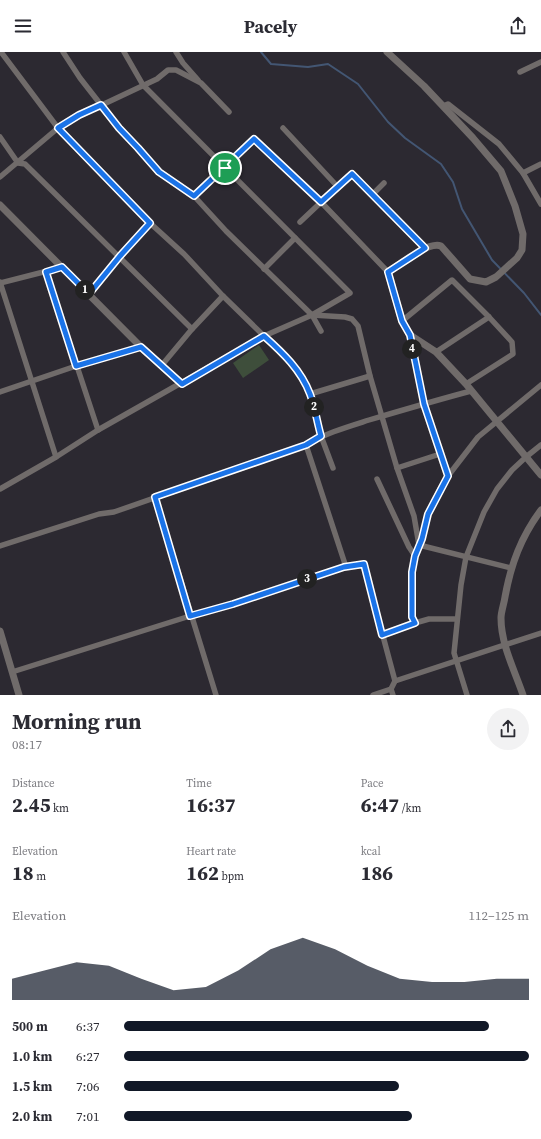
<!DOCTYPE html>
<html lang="en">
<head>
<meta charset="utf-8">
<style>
  body { margin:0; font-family:"Source Serif 4",serif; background:#f2f2f3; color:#2b2b33; height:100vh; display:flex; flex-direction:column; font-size:15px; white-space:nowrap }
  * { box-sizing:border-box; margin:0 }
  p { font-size:13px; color:#7c7c81 }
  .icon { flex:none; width:22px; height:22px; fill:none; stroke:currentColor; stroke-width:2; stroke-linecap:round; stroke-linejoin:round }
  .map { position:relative; height:643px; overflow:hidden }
  .side { display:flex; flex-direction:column; background:#fff; flex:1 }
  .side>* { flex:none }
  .pin { position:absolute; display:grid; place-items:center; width:34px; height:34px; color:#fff; margin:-17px; border:2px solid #fff; border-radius:50%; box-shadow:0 1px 4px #0007 }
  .km { position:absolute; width:20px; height:20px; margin:-10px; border-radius:50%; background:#222; color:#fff; font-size:11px; line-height:20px; text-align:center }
  .round { display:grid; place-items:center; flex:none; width:42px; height:42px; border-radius:21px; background:#f2f2f3 }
  .overview { display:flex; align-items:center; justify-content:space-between; height:68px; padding:0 12px }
  h1 { font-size:22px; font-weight:700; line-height:30px }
  .figures { display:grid; grid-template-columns:repeat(3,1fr); gap:6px; height:68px; padding:4px 12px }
  .figures div { display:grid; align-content:center }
  .figures b { font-size:20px; font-weight:700 }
  .figures small { font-size:11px; font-weight:400 }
  .figures p { font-size:11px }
  .chart { height:112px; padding:8px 12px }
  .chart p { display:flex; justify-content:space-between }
  .chart svg { width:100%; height:72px; margin-top:4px; fill:#111827; opacity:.7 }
  ul { padding:0 12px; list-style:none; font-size:13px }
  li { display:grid; grid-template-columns:64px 48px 1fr; align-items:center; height:30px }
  li i { height:10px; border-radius:5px; background:#111827 }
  header { display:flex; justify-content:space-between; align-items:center; height:52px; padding:0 12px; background:#fff; font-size:18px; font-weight:700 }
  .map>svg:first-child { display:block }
</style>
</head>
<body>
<header><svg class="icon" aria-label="menu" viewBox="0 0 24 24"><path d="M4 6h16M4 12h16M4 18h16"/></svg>Pacely<svg class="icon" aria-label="share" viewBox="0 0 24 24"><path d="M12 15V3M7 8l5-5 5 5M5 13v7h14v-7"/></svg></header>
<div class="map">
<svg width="541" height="643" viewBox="0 0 541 643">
  <rect width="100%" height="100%" fill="#2c2931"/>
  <polygon fill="#3e4e3b" points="259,293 269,308 243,326 233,311"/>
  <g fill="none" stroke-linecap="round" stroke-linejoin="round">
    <polyline stroke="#435673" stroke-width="2" points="261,0 271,12 308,15 328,12 358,32 388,70 405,86 441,112 453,130 462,157 492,208 524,241 541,263"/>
    <polyline stroke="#706b6a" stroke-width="2.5" points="255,87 320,150"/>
    <g stroke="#706b6a" stroke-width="5.5">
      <polyline points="1,0 58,76 150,171 184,202 223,244 264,284 285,303 301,323 310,342"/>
      <polyline points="63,0 80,26 119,76 139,96 159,120 194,144 226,179 312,263 321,279"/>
      <polyline points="176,0 183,11 198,28"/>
      <polyline points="520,20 541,10"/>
      <polyline points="443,54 448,52 499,92 523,121 541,152"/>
      <polyline points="283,76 337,134"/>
      <polyline points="0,85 18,111 25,112 192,277"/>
      <polyline points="523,121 541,112"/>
      <polyline points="0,125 58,76 70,68 157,27 168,18 176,18 201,31 229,60"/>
      <polyline points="372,143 384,131"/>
      <polyline points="194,144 254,87"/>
      <polyline points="321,150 388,220"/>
      <polyline points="300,170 351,122 425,196"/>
      <polyline points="264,217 295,186"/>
      <polyline points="46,220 98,378"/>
      <polyline points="0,230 56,405"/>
      <polyline points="0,231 63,215"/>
      <polyline points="89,242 119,204 150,171"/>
      <polyline points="312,263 345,265 352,267 358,274 370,324 397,416 414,464 419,493 511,516"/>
      <polyline points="402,269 452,228 489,265 512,290 513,302 466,332"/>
      <polyline points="410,283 424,352 448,424"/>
      <polyline points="436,300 489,265"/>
      <polyline points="162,313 192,277 223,244"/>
      <polyline points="0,340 76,314 141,295"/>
      <polyline points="306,393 346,515"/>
      <polyline points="333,416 321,384 310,342 370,324"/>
      <polyline points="397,416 440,402"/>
      <polyline points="377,427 409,495 415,504"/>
      <polyline points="0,437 56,405 98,378 264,284 312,263 350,241 143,33 124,0"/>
      <polyline points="155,445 216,643"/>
      <path d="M0,494L99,462L114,460L306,393C326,381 347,375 369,368C403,358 437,348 471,339"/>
      <polyline points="415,571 412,565 412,520 415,504 422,487 428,462 440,437 448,424 478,385 541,333"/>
      <polyline points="382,583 415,571 429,567 457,567"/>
      <polyline points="12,620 190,564 233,552 344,515 364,513 395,629 391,637 393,643"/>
      <polyline points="395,629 541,581"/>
      <polyline points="373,643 391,637"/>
      <polyline points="467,643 454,601 461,533 466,505 484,460 497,437 512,418 526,405 541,393"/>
    </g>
    <g stroke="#706b6a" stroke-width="7">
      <path d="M387,0L424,34L473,86L501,119L515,154L523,182L522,198L517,206L496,225L486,230L470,227L441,194C428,189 399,213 388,220L402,269L410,283L436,300L466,332L541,423"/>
      <polyline points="0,153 141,295 182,332"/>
      <polyline points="0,579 19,643"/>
      <path d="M523,643C515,619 501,593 501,566C501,560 504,552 505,545C511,512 521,485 541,458"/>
    </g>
  </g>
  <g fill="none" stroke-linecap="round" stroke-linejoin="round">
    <g stroke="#fff" stroke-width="8">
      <path id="route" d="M101,53L119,76L138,96L159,120L194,144L254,87L321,150L352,122L425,196L388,220L402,269L410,283L424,352L448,424L428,462L422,487L415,504L412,520V565L415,571L382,583L364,512L344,515L233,552L190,564L155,445L306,393L321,384C317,370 315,355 310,342C301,318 283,301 264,284L182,332L141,295L76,314L46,220L62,215L89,242L120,204L150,171L58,76L79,63Z"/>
    </g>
    <use href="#route" stroke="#1a73e8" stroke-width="5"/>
  </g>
</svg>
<div class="pin" style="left:225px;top:116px;background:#1e9e55"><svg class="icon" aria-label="arrive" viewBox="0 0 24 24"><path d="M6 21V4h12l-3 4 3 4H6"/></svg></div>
<b class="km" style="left:85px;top:238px">1</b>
<b class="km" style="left:314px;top:355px">2</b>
<b class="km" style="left:307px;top:527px">3</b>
<b class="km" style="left:412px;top:297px">4</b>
</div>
<section class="side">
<div class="overview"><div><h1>Morning run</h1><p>08:17</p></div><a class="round"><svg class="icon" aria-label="share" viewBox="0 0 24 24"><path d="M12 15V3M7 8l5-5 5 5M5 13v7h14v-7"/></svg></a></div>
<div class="figures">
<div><p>Distance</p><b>2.45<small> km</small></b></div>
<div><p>Time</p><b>16:37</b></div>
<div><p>Pace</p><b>6:47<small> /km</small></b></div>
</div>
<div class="figures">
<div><p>Elevation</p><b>18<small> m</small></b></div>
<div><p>Heart rate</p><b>162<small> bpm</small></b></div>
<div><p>kcal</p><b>186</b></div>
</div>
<div class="chart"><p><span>Elevation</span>112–125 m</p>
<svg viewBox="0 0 160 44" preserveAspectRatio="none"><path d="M0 44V31L10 26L20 21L30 23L40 31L50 38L60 36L70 26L80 13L90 6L100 13L110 23L120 31L130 33L140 33L150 31L160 31V44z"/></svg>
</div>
<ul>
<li><b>500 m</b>6:37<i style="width:90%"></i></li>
<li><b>1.0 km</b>6:27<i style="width:100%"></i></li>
<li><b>1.5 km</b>7:06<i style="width:68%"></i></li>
<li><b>2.0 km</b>7:01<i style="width:71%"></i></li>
</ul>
</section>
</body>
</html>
